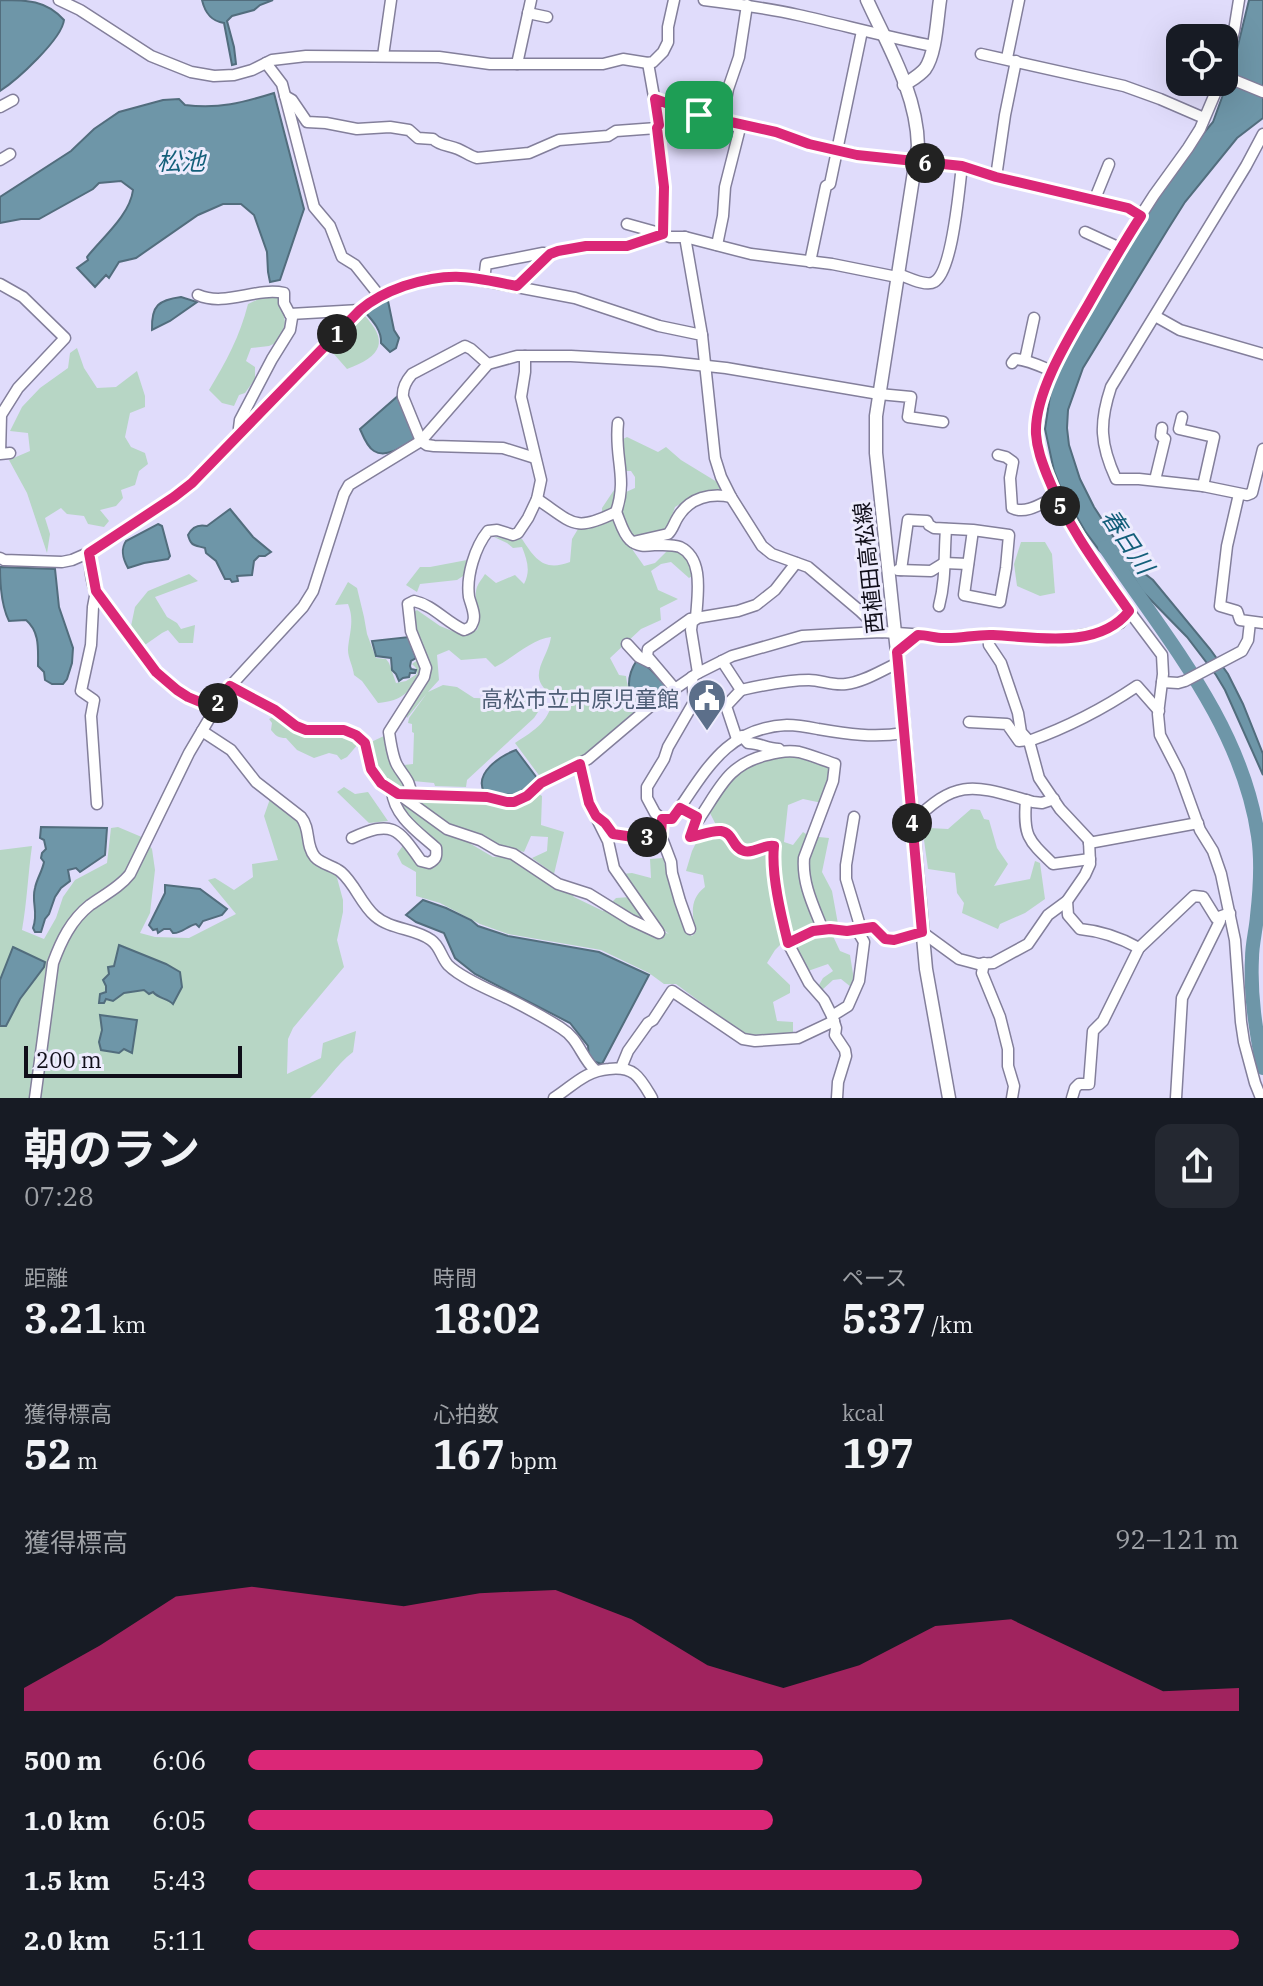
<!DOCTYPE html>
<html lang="ja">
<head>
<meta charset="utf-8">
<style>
  body { margin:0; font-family:"IBM Plex Serif","Noto Sans JP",serif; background:#242831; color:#f1f3f6; height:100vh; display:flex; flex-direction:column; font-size:30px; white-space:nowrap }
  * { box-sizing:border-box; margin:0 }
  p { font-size:26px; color:#9ea1a6 }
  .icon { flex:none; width:44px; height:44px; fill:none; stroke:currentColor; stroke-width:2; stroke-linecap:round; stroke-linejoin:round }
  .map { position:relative; height:1098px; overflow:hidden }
  .panel { display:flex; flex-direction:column; background:#171b24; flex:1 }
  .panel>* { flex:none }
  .buttons { position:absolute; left:1166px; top:24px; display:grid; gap:16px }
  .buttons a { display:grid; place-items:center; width:72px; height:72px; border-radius:16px; background:#171b24; box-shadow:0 8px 32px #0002; font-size:40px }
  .scale { position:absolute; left:24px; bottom:20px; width:218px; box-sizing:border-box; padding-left:8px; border:4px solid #100e19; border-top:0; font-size:22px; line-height:28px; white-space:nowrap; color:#100e19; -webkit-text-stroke:6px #edebfd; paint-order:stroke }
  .pin { position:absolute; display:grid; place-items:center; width:68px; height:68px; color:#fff; margin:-34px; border-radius:16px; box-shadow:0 4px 12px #0006 }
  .km { position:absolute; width:40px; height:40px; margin:-20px; border-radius:50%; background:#222; color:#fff; font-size:22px; line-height:40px; text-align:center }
  .round { display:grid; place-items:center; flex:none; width:84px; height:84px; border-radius:16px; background:#242831 }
  .summary { display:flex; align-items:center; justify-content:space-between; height:136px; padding:0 24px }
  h1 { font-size:44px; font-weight:700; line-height:60px }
  .figures { display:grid; grid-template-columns:repeat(3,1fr); gap:12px; height:136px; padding:8px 24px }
  .figures div { display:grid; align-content:center }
  .figures b { font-size:40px; font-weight:700 }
  .figures small { font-size:22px; font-weight:400 }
  .figures p { font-size:22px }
  .chart { height:224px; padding:16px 24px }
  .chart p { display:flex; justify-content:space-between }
  .chart svg { width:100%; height:144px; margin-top:8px; fill:#db2777; opacity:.7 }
  ul { padding:0 24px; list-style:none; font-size:26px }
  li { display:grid; grid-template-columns:128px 96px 1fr; align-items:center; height:60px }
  li i { height:20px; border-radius:10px; background:#db2777 }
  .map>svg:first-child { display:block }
</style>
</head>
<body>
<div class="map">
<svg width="1263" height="1098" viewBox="0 0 1263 1098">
  <rect width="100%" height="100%" fill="#e0dcfb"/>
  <g fill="#b7d6c5">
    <path d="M267,295L281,296L285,322L282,340L269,346L251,348L246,361L255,367V379L245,393L239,395L234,406L222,403L209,390C226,362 240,336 248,304Z"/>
    <path d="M362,313C390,341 382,356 347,369L333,353L355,319Z"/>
    <polygon points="77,348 84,368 97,388 116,387 137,371 145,396 145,407 130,413 125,437 131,447 145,453 148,464 139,471 135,485 121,490 123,498 116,506 100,510 109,521 104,527 88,524 84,516 67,514 61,508 45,518 50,534 47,553 27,493 9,460 30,451 28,433 10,431 22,407 40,388 68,368 70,353"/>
    <path d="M627,437L658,452L666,447L681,460L717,482L721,489L700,492L675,507L669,525L664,531L625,539L644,566L655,563L669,549C684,553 690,560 695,574L689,578L671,562L661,564L651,571L658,590L678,599L660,608L661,620L641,629L610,658L619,675L626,676C629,701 640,701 660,693L640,712L581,758L541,778L515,743C535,730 551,721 553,695C524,678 548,659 551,637C532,639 513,658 495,667L486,658L461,660L449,650L437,655L439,680L428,692L443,685L457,687L474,698L546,700L534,718L467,780L466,787L435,786L434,783L413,781L404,765L413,764L414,733L412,732V724L408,723L409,718L427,693L407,718L405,713L426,681L411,614L417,610L440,626L462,635L477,630C483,616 472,602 477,587C479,582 482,579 485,574L496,583L515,575L524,584C531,571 527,560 522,547L513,548L507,543L494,537L522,539C535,559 544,572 570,562L572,539L578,529L592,527L602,522V508L616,487L626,492L635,488V477L631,471H623L619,441Z"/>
    <polygon points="1021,542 1045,542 1052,554 1055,593 1040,596 1017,586 1014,564"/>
    <polygon points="467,560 466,574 457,580 420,584 417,592 406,585 420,567 430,567"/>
    <polygon points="189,574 198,581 155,597 167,617 177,623 181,629 195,625 193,643 179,643 168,630 162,633 142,647 130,631 135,607 148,591"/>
    <path d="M348,582L357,588L364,617L367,634L376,658L386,659L389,663L396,683L406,681L417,674L416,668L412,664L419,659L422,670C411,691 403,701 378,703L362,681L354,675C353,666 348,658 348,650C349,634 355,621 348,604L335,605Z"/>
    <path d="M277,715L295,728L342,732L359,743L347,757L341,760L337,755L329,753L314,758L297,750L286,738C278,738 276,736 271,730L272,723L269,719Z"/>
    <path d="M386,735L408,790L395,789C380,776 375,762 369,743Z"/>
    <path d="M787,754L832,766L822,803L803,799L788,805L784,842L793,845L803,832L809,836L829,838L822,872L832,891L838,924L832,934L840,951L850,955L854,980L851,987L841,979L833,980L822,990L819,985L823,978L833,971L828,964L808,971L789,936L775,950L767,963L790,985V993L773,1002L777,1021L793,1022V1033L775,1034L764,1039L749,1038L676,984H664L649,973L601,950L508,934L480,924L440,903L416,896V872L402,864L397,854L404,844L416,861L440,858L406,817L395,796L468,838L471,844L493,857L508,856L569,890L574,897L603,911L616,898L630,897L655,928L669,934L659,926L622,874L632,873L651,878L650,859L663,858L671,886L687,932L692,936L696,932C692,915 689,899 705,887L703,875L686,871L692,851L703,829L716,825L709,811L727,782L745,766Z"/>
    <polygon points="344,787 355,794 368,792 388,821 369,823 337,792"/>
    <polygon points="537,793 542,796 541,825 564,832 554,874 532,858 547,851 548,837 531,836 524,852 497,844 482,835 449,826 418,805 419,798 486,800 506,806"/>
    <path d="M270,799L303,826L305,843L336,874L343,900V912L337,940L344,967L293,1028L288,1039L287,1074L321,1058L323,1043L356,1031L353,1052C336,1065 326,1083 310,1098H0V1026H6L20,999L44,967L0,980V850L32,846C28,874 27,902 22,930L44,939L56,918L63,897L75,880L107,863L111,828L118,827L144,838L152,849L155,870L150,913L140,933L155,937L189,938L236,914L208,880L215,878L234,890L253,877L252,864L278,860L264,816Z"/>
    <polygon points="971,809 980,810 984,819 989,820 997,848 1008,864 994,886 1030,879 1035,861 1040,863 1045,899 1025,913 1000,924 998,929 962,913 964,903 957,893 955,873 928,869 924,840 929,828 948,829"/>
  </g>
  <g fill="#6e96a8" stroke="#526d7d" stroke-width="2">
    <path d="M0,0C27,0 46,0 64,20C62,39 17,80 0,91Z"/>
    <path d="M202,0H273L260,5L254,10L232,16L227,21L234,47L236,64L232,65L224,23C211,21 205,13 202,0Z"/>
    <polygon points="1249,0 1263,0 1263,118 1237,138 1185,202 1168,229 1083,368 1068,410 1067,428 1069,445 1080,479 1094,507 1122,550 1136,567 1153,580 1210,649 1228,674 1243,704 1263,754 1263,775 1225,690 1216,675 1187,637 1142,591 1131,574 1119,562 1109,560 1099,550 1085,531 1062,491 1054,471 1045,429 1051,389 1057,369 1069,348 1154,200 1186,154 1213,122 1232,70"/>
    <path d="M274,93L304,209L280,280L270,282L268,272L267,252L254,215L241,204H223L198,215L136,258L119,262L109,278L106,275L95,287L77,268L88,260L87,257C102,238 130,215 133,190L121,181L99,183L93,189L39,219H21L0,223V197L71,151L94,129L119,112L163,100L179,99L185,105C219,109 242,103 274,93Z"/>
    <path d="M387,296L394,330L399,338L396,348L390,352L381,343C382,331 373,321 365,312L374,302Z"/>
    <path d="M181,297L197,302L170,321L152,330C151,305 159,300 181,297Z"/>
    <path d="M399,395L416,438C405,445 387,459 374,451C367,447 363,436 360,429Z"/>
    <path d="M230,509L253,537L271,552L265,556H259L254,561L252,575L237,576L238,581L232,582L230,579H225L216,561L206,553L205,548C195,545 191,547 188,535C192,527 198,524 207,526Z"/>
    <path d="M158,524L162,526L170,556L168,559L144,563L128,568C123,559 120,550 126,541Z"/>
    <path d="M0,567L55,569L59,607L73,648L72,663L67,679L63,684H52L45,680L44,672L38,666C38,649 40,632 26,620L9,621C1,605 0,585 0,567Z"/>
    <polygon points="409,637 416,658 411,661 410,666 411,669 416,670 415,673 410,673 409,677 403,678 399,681 396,674 392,670 391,658 376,656 372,641"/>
    <path d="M637,660L650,669L665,684V688C659,691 652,695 645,696C621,699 629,672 637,660Z"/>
    <path d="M516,750L537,778L519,794L513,795L484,792C474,773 500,756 516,750Z"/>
    <path d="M41,827L107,828L105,855L80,872L76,868L68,870L70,881L61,888L55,897L49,914L45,919L41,932H35L33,928C39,912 31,903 35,888C37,878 42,872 44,862L41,858L42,853L46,849L44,840L40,838Z"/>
    <path d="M165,885L200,889L227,909L222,915L203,921L199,927L196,924C187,926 181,934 173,933L170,929H164L158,933L157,929L153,930L149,925L165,893Z"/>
    <polygon points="423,900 446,908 471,920 478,926 508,936 599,952 649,975 602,1064 589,1060 588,1046 570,1023 475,974 455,958 444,933 416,922 406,915"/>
    <path d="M119,945L166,964L180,972L182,987L173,1004C167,998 159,999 153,992L149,994L144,990L124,993L113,1001L106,999L104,1003H99L100,994L106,992V986L103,980L109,974L108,967L114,966Z"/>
    <polygon points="13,947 45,962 44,967 20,999 6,1026 0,1026 0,980"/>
    <polygon points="100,1015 137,1020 132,1053 124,1049 119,1053 101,1050 99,1042 102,1030"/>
  </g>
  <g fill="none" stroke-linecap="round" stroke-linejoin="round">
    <path stroke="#6e96a8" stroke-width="14" d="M1105,547C1165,637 1242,725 1258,836C1262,862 1260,890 1257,916C1256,930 1252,944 1252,958C1250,995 1256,1031 1263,1068"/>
    <g stroke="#837f9b" stroke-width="13">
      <g id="minor">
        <polyline points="59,0 80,10 151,56 191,72 214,76 234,75 252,70 272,60 306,56 439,57 490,64 603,64 623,59 648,63 653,62 663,52 668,42 668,27 674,0"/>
        <path d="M704,0C736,4 767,8 798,15C843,25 887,37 933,46"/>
        <polyline points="528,13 547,17"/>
        <polyline points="981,54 1124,86 1160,99 1204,118"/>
        <polyline points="383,56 391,0"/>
        <polyline points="1007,58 1019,0"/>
        <polyline points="266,63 282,84 314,207 330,226 342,257 355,265 378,294"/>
        <polyline points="517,64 531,0"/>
        <polyline points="1224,71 1234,31 1239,0"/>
        <polyline points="1224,76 1263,92"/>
        <polyline points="1220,82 1200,129 1188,148 1154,195 1120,248 1062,350 1052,371 1039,411 1036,435 1043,463 1065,517 1129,611 1162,655 1163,674 1158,714 1160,735 1179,772 1200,830 1213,851 1221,874 1235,940 1241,1022 1244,1042 1255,1083 1261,1098"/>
        <path d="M285,96L292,100L307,122L326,123L357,129L390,127L409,130L418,138L433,139C440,146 449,145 458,149C465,152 470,156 477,158L529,153L559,140L608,136L616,131L657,128"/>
        <path d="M655,99L699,115L776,132L809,144L873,157L962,166C959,187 953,272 934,282C926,287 907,277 898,274"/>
        <polyline points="0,107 13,100"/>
        <polyline points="722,120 728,89 739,57 747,5"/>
        <path d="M1263,134L1246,166L1111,387C1099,423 1100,444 1116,479H1139L1203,486L1247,495L1252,493L1263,449"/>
        <polyline points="0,160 10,154"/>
        <polyline points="962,166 996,177 1128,208 1141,216"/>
        <polyline points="996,177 1005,115 1016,61"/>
        <polyline points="1094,201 1109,164"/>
        <polyline points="627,224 663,234 664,187 657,128 659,125 648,63"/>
        <polyline points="1085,232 1120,248"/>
        <polyline points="685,237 702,335"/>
        <polyline points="717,245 723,216 725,187 741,124"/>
        <polyline points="810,262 826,186 830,184 862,31"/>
        <polyline points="484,280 486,264 543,253 550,254"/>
        <polyline points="0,284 23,297 65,338 18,388 1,415 0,454 10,453"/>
        <polyline points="517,286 550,254 558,251 586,246 627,246 663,234 670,237 685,237 751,254 832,264 897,277"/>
        <path d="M198,295C225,307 256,287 284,293V303L292,318L290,330L272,359L240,420L239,428L241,434"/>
        <polyline points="290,314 360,310"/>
        <polyline points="1155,316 1180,330 1263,354"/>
        <polyline points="1025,360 1034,318"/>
        <path d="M1012,363L1015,359C1028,360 1040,366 1052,371"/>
        <path d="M488,364L471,349L465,346L412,374C406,381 402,388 403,397L421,441L427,445L434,446L503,448L535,458"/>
        <polyline points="1182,417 1179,429 1214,437 1203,486"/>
        <path d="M998,455L1006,457L1013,462L1010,478L1012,508C1026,515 1042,503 1055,497"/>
        <polyline points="1155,480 1165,439 1161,436 1162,428"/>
        <polyline points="1239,494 1227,546 1220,606 1237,611 1240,620 1263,623"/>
        <path d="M537,499C573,523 574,533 616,512C628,478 614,457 618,423"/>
        <path d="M616,512C620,521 623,534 630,540C637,547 646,546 654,545C662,545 673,544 680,547C705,559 697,597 696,619L692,622L691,630L698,673"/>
        <path d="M633,542L668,534C673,529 674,523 678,517C690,497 711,493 731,497"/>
        <path d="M89,553C90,565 90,579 95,590C101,602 113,614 121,625C145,656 173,707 218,703"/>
        <polyline points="0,558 4,560 62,562 72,560 95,550 174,497 192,483 360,310 373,299 385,293 430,278 458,276 575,298 659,326 702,335 715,458 721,477 731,497 762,546 772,554 808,567 860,611 882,632"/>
        <polyline points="898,570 931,571 944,563 968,564"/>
        <polyline points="901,570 908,520 927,521 929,525 934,528 973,530 1009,535 1006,568 1000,602 964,595 973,530"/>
        <polyline points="96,591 93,607 91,645 81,691 94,700 91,716 97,804"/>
        <path d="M939,606C946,580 944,555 946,529"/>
        <polyline points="627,644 639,657 649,662"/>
        <polyline points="897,652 918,635"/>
        <polyline points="722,661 741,690 726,706 737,739"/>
        <path d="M692,677L694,702L668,747L664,759L647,787V798L655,813L662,819H672C705,773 724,728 787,725C797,725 808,727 818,729C847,734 874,738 904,733"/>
        <polyline points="1162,682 1178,683 1185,681 1242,651 1248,640 1250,622"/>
        <polyline points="230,686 275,710 296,726 306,730 344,730 356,735 365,743 371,769 381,783 398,794 487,797 507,802 514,802 527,796 541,783 588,759 653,704 698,673 732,656 802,636 838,634 882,632 926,635 943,638 988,634 1054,640 1100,632 1120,623 1129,611"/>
        <polyline points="675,689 647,656 648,649 690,619 738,611 756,605 775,590 796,563"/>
        <path d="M741,690C763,685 786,680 809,680C821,680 833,686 846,684C864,682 882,670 898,663"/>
        <polyline points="969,722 1007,724 1019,741 1028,740"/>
        <path d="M202,731L231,750L256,782L301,817C311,829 305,845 315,857C321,864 334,866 341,872C355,884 361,904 375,916C391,930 415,928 431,940C440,946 441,957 448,965C461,978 490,990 507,998C525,1007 544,1017 561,1028C579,1039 581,1057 595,1070"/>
        <path d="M742,736L748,743C760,743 767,749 779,749"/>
        <path d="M1029,741C1068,727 1103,709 1137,686L1159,711"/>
        <polyline points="580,764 589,803 608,841 614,868 658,931"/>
        <polyline points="400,795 447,829 480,840 497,850 513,854 558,884 589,894 631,920 659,933"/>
        <path d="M411,795C411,781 403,776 397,765C393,758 390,739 389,732L424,677L426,668L411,631L408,604L414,601C433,605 446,622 464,630C469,628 471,628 473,622C476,615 471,605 469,597C466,576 475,547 488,531L497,530L513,535L518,533L528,518L537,499L541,480L521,397L525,372V356"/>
        <path d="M1026,800C1023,836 1028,840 1053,864L1090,859"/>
        <path d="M680,808L699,819C720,788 728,764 767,755C777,752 788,750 799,752C811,755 823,760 835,764L833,781L804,858C802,884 814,907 823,930"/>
        <path d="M697,817L690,837L722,831C731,835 732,845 741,850C752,855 762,844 774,846L773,858L780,912L788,943L809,983L824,1000L832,1016L836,1028L835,1035L845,1050L846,1056L838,1082L837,1098"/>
        <polyline points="854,817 846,865 846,879 861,929"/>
        <polyline points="662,819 660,833 671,862 672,873 680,901 690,929"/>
        <polyline points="604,822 613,834 640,838 661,835"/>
        <path d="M912,823C958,776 975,786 1033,802L1042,803L1054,799"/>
        <path d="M352,838C392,820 397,827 421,861L429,863C436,859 437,857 436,848C418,832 394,816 392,791"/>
        <polyline points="1089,843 1198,823"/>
        <path d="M1067,901L1068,915L1080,929C1101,931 1121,938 1139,948"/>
        <polyline points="788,943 813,931 830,929 847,931 873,927 885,939 894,940 922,932 959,959 978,964 993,963 1028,944 1048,915 1067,901 1085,875 1090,864 1089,840 1060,809 1039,778 1029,741 1021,732 1018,713 1001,663 989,645 988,634"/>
        <polyline points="984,963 982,973 1000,1017 1008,1049 1008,1066 1014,1086 1012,1098"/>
        <polyline points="832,1016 848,1006 859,981 864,942 857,930"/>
        <polyline points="621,1068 628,1051 648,1023 653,1020 672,991 743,1039 755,1041 798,1038 834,1021"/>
        <path d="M35,1098L53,963C61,941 71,920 90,905C104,895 120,887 130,874L189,753L225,692L303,607L313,591L344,494L349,485L421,441L488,364L517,356H571L661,361L726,368L879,394L911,397L908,417L943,422"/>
        <path d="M554,1098C574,1085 585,1071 609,1069C635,1066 640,1078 652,1098"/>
        <polyline points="1072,1098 1075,1088 1079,1084 1089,1084 1093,1031 1103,1021 1139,948 1194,896 1203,897 1216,918 1230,913"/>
        <polyline points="1176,1098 1182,998 1220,921 1219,917"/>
      </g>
    </g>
    <g stroke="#837f9b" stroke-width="15">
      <g id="major">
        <path d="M867,0C888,46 917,94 918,146L876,416V453L897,652L926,969L949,1098"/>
        <path d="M904,85C911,80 919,76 925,69C936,54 937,19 940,0"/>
      </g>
    </g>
    <use href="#minor" stroke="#fff" stroke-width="10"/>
    <use href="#major" stroke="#fff" stroke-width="12"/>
  </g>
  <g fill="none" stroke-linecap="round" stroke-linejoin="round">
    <g stroke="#fff" stroke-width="16">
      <path id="route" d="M655,99L699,115L776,132L809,144L857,155L962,166L996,177L1128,208L1141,216C1122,245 1105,275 1088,305C1068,339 1034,394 1036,434C1037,449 1042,462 1047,475C1067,526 1098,567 1129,611C1099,650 1036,637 993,635C976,634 960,639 943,638C935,638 927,635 918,635L897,652L922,932L894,940L885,939L873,927L847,931L830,929L813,931L788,943C781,915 771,874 774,846C763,844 755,854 744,851C732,848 734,833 721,831C711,830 699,836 690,837L697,817L680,808L672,819H662L661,835L640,838L613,834L605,823L596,816L589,803L580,764L541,783L527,796L514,802H507L487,797L398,794L381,783L371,769L365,743L356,735L344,730H306L296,726L275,710L230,686L218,703L205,704L188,697L177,690L156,672L96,591L89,553L174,497L192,483L360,310C374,298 387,292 404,286C452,271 470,277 517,286L550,254L558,251L586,246H627L663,234L664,187L657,128L659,125Z"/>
    </g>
    <use href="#route" stroke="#db2777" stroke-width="10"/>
  </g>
  <defs>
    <g id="civic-pin" transform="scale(2)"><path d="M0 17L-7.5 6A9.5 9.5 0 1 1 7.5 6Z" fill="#5c6f8a" stroke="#edebfd"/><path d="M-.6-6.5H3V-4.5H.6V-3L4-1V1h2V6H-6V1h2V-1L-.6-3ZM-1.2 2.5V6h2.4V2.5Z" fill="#fff"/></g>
  </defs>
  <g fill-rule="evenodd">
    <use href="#civic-pin" x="707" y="698"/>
  </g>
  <g text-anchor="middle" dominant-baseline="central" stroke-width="6" stroke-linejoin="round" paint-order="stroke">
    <g font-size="22" fill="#100e19" stroke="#edebfd">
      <text transform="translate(868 568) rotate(-96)">西植田高松線</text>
    </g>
    <g font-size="22" fill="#4e5e75" stroke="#edebfd" text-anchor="end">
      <text x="679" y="698">高松市立中原児童館</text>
    </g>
    <g font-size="24" font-style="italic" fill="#135f7a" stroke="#edebfd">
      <text x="181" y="161">松池</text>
      <text transform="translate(1128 541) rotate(56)">春日川</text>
    </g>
  </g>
</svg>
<div class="buttons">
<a><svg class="icon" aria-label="locate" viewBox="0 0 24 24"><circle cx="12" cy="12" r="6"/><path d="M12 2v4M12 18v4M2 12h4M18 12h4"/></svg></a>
</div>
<div class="scale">200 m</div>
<div class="pin" style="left:699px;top:115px;background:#1e9e55"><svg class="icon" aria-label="arrive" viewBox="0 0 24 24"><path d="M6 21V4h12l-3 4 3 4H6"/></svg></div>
<b class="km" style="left:337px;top:334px">1</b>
<b class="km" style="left:218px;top:703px">2</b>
<b class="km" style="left:647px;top:837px">3</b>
<b class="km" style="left:912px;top:823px">4</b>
<b class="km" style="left:1060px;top:506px">5</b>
<b class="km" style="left:925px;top:163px">6</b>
</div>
<section class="panel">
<div class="summary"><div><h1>朝のラン</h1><p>07:28</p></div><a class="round"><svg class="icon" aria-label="share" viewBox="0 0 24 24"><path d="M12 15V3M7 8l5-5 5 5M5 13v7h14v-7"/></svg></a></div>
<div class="figures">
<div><p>距離</p><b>3.21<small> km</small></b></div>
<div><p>時間</p><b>18:02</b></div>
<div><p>ペース</p><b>5:37<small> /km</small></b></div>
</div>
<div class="figures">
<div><p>獲得標高</p><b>52<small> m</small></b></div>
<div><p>心拍数</p><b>167<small> bpm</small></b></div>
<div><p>kcal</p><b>197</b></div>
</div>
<div class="chart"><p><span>獲得標高</span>92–121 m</p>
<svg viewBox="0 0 160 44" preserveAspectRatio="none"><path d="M0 44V37L10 24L20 9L30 6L40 9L50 12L60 8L70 7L80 16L90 30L100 37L110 30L120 18L130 16L140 27L150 38L160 37V44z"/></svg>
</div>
<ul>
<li><b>500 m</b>6:06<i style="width:52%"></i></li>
<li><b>1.0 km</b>6:05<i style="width:53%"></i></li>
<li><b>1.5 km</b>5:43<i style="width:68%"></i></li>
<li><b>2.0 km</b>5:11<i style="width:100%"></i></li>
</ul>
</section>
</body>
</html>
